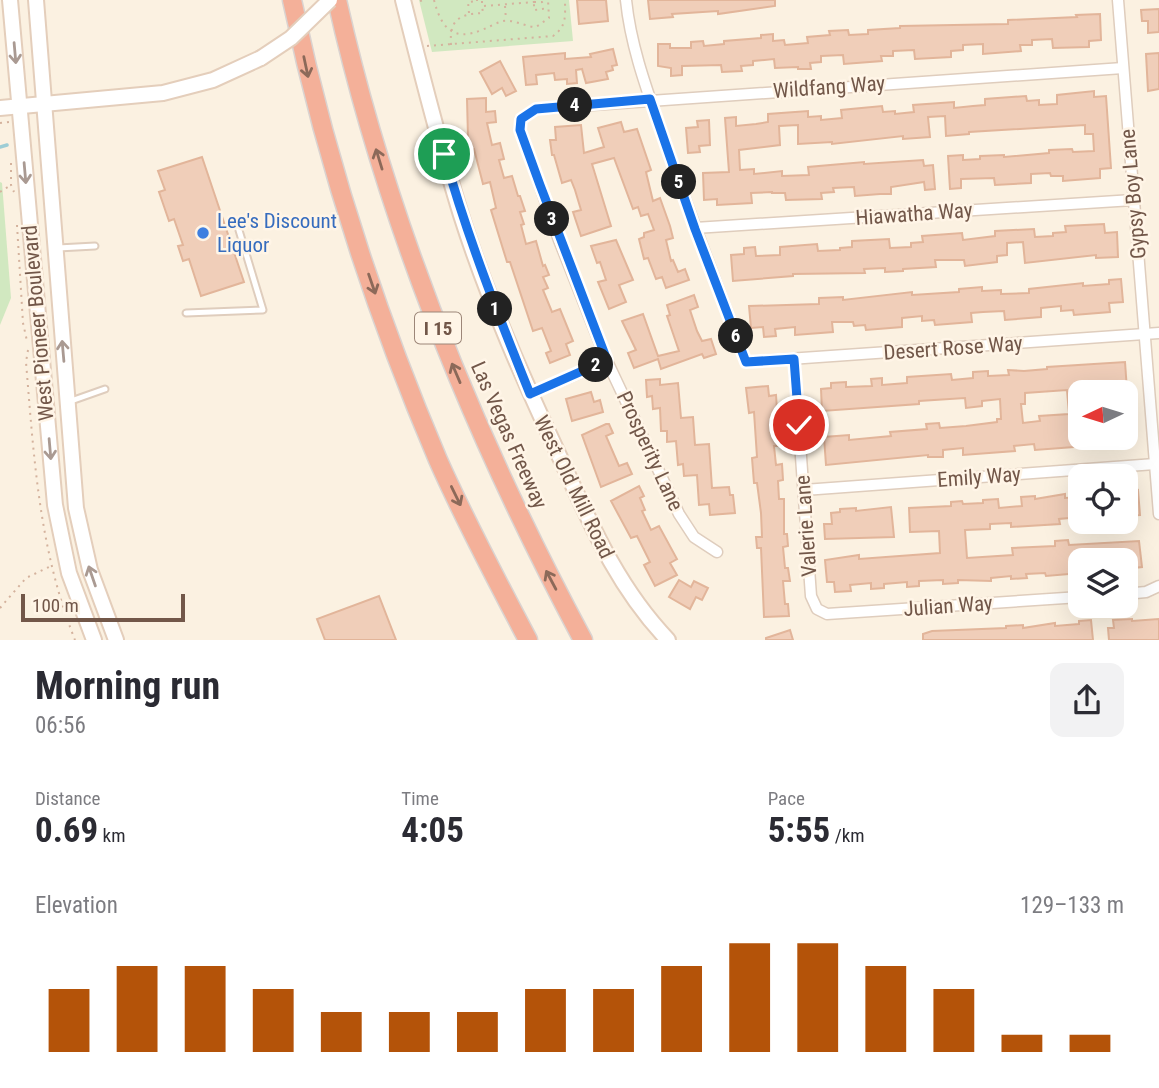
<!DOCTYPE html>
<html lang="en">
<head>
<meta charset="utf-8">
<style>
  body { margin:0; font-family:"Roboto Condensed",sans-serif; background:#f2f2f3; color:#2b2b33; height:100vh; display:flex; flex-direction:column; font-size:26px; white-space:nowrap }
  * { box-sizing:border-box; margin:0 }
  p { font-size:23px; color:#7c7c81 }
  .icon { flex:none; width:38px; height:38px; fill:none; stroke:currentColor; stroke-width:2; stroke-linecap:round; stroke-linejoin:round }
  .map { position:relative; height:640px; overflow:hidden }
  .details { display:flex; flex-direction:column; background:#fff; flex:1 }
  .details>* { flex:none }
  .needle { width:46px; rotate:266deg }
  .tools { position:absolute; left:1068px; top:380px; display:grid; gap:14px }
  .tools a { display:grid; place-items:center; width:70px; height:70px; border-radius:14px; background:#fff; box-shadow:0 7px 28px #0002; font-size:35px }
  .scale { position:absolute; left:21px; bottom:18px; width:164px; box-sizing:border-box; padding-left:7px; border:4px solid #725749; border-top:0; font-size:19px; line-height:24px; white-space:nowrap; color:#725749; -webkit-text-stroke:5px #fff5e7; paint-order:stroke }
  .pin { position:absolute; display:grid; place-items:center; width:60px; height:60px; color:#fff; margin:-30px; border:4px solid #fff; border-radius:50%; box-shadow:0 2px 7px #0007 }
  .km { position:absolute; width:35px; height:35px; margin:-18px; border-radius:50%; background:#222; color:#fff; font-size:19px; line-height:35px; text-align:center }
  .round { display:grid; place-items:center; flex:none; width:74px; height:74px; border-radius:14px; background:#f2f2f3 }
  .overview { display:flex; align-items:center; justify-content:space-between; height:119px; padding:0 35px }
  h1 { font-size:38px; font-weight:700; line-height:52px }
  .stats { display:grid; grid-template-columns:repeat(3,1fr); gap:10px; height:119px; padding:7px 35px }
  .stats div { display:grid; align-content:center }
  .stats b { font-size:35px; font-weight:700 }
  .stats small { font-size:19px; font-weight:400 }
  .stats p { font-size:19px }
  .chart { height:196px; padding:14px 35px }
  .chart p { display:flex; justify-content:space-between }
  .chart svg { width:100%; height:126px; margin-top:7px; stroke:#b45309; stroke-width:6 }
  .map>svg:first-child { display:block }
</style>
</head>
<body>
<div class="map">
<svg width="1159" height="640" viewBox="0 0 1159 640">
  <rect width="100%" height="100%" fill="#fbf1e1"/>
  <g fill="#d1e8c0">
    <polygon points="419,0 569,0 573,41 432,52"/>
    <polygon points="0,182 2,183 11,298 0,325"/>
  </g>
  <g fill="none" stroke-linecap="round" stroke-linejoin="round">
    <polyline stroke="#9dcdd5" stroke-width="3.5" points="0,147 7,145"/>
  </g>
  <g fill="#f0ceb9" stroke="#e2b59a" stroke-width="2" fill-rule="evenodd">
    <polygon points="577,0 606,0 608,21 579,24"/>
    <polygon points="648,0 775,0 775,6 718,14 718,11 672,14 673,17 650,19"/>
    <polygon points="1159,9 1159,32 1148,33 1148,21 1142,21 1141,10"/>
    <polygon points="1100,14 1101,40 1089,41 1089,47 1053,48 1052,39 1032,40 1032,45 1020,45 1021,51 983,54 983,44 963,45 963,50 951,51 951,57 915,59 914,50 893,51 893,56 881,56 882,61 844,64 843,55 821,56 821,62 810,63 811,69 798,69 798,67 775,68 774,59 753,61 753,65 741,66 742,71 722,72 721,65 682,66 682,75 671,76 671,68 658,66 658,44 670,44 670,48 691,48 691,42 703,41 704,46 724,44 724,41 761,38 761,35 773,34 773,41 784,40 785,45 808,43 807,37 830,35 829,31 848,30 849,35 868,34 868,30 900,28 900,26 1008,24 1008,20 1077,17 1076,15"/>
    <polygon points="613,49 617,65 612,66 613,70 606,72 608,79 586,83 582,69 576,70 577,83 567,84 567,79 555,80 554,73 536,75 537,84 526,85 523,57 565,53 565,59 591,57 590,54"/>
    <polygon points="1159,53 1159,89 1148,91 1146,54"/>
    <polygon points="500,61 516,91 506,96 502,88 492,94 480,72"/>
    <polygon points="1094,91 1094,97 1106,96 1111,168 1100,169 1100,178 1063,181 1063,176 1051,176 1050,173 1031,174 1031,183 995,185 994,178 961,179 961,188 950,189 948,156 963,155 963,160 980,159 980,156 1004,155 1004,157 1049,153 1049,150 1072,149 1073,152 1094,151 1093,134 1085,134 1085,125 969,132 969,134 946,136 945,116 928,117 930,137 903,139 903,136 832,144 832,142 798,144 798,125 779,126 780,145 739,150 740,170 754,169 754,174 782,171 782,176 809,175 808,167 864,162 864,164 923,160 924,166 933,165 935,189 925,190 924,182 891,187 891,194 880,194 855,196 854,187 833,188 834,192 821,193 822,199 786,200 785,193 772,193 772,192 751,193 752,203 717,205 717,199 704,200 703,173 729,172 725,118 736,117 736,126 756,124 768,122 768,114 808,111 808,117 821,116 821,120 842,118 841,110 882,106 883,112 895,111 895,114 914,112 913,105 954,102 954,108 973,106 985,105 985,99 1026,96 1027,101 1039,100 1039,105 1057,104 1057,95"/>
    <polygon points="486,98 486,112 495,111 496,122 487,123 492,145 500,143 504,159 499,160 504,178 512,176 518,196 520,196 525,211 520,212 524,224 521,225 526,244 536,241 543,266 545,265 549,275 543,277 548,288 543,290 552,312 560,309 573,341 566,344 570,355 550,363 546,353 551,351 542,328 533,331 510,262 507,262 491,210 496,208 490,182 483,184 474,149 469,150 466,137 468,137 467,99"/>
    <polygon points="709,120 710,145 699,146 700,152 688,153 686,128 698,127 697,121"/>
    <polygon points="621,122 624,132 637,129 651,170 646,172 653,201 660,198 670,226 673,238 666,240 671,261 673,260 678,272 685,269 689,280 666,288 662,277 656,279 648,258 644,259 639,239 644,237 644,233 654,230 648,214 641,216 638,207 633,209 614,158 592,164 611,226 581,236 573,212 581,210 575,190 571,180 562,183 554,155 552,155 550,140 556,140 555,127 581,125 584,153 604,147 598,128"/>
    <polygon points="202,157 244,282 201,296 189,259 183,261 178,246 183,245 174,219 169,221 159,192 165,190 158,171"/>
    <polygon points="1104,224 1105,233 1117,232 1118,257 1096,258 1096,255 1025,263 1023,242 1007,243 1007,255 997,256 997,262 965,266 964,260 935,260 936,267 903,269 903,271 885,272 885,268 864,269 865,273 793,274 793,276 733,281 731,255 744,254 744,248 755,247 756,256 780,255 780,247 817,244 818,251 840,250 840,248 852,247 852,241 889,239 890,248 911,247 911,243 923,242 922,236 962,233 963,240 995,236 995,231 1034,229 1035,237 1053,236 1053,233 1066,232 1065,226"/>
    <polygon points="616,240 633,280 619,285 626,302 609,309 598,282 606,280 600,262 597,263 591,246"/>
    <polygon points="1121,279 1123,302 1109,303 1110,312 1074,315 1073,310 1061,311 1061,306 1041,308 1041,317 1005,320 1004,311 983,312 971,313 972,322 935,325 934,320 922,321 922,316 902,318 902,327 866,330 865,325 854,326 853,322 832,322 833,332 795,335 795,327 775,329 776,336 764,337 763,327 751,328 749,306 819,304 819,298 843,297 843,300 912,292 912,295 959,292 959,289 982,287 982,291 1001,290 1001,294 1029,293 1029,289 1083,283 1083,286 1109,284 1109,280"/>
    <polygon points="694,295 698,307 690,310 697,331 702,341 711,339 716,354 704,358 702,354 661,369 658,359 634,368 628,353 636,350 622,321 643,314 658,356 679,351 667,316 670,315 667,305"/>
    <path d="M1125,362L1127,390L1080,392V438H1086L1087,446L1035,450L1034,444L1014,446L1015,451L963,455V448L943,450V457H928V455L826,465L824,437L849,435V440L891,436L890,432L927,429L926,424L939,423L940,428L966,426L997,422V419H1001L1000,399L982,401V406L966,408L965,398L919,401V404L822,411L821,389L831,388V383L846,382V387L872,386L871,379L882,378V385L907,383V377L951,374L952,380L973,378V372L988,371V376L1009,375L1008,370L1024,371L1047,369V367ZM1067,390L1069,414L1039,416L1040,421L1023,423L1021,404H1025V393Z"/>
    <polygon points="660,379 660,385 678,383 681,418 693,417 695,445 709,444 712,488 729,487 730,495 733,495 735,513 710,515 709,504 699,505 697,475 684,476 683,464 678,465 676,441 667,442 667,431 661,431 660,408 653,409 652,396 647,397 646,380"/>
    <polygon points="768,386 769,396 776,395 777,410 779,446 774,446 776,465 782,464 783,480 778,481 779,499 784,499 784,534 787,534 788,546 783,547 785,568 788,568 790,581 783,581 785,604 788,604 789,616 764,617 761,548 757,548 756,537 762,537 761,513 757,483 754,483 752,458 757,457 754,412 749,413 746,388"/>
    <polygon points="591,392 594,402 600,400 603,412 572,421 566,399"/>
    <polygon points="606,424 609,424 613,433 606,436 619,466 627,463 632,474 601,487 582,435"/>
    <polygon points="639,486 644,496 640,498 645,510 642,511 651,530 659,526 677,559 670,563 677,575 655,586 644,565 650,562 637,536 631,538 611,501"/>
    <polygon points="1138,490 1140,515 1125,516 1125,492"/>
    <polygon points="1065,494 1065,498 1080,497 1080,517 1059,519 1060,524 1011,527 1011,523 990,524 990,529 965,530 967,558 1013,555 1012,548 1055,546 1055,541 1068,540 1069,545 1139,541 1142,567 1125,569 1125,560 1080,560 1080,573 1046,576 1045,573 1026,574 1027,578 1011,579 1011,576 991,578 991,581 958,580 958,583 943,584 943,580 919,581 919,586 907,587 907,582 884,584 884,588 871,589 871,583 850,585 851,591 835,592 834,582 827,582 825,560 859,555 859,559 940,553 939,531 910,532 909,508 951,506 951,502 962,501 963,504 983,503 983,500 998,499 999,508 1022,506 1021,497 1035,496 1035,499"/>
    <polygon points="891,507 894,537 825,539 824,524 832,524 831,513 840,512 840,509 856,508 856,511"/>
    <polygon points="679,580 691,587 694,581 708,588 702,600 696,597 690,609 669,597"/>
    <polygon points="379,596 396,640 325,640 317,619"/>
    <polygon points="1132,619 1132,621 1159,619 1159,640 1109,640 1108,628 1114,628 1113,620"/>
    <polygon points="1091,620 1093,640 923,640 923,634 932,631 1006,628 1006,626 1023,625 1023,628 1055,623 1055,626 1079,624 1079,621"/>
    <polygon points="790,630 793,640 766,640 766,638"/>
  </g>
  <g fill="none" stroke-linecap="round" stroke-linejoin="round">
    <g stroke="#dfcdbd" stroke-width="9">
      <g id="lane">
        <polyline points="58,248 95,246"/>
        <polyline points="186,313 263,310 238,227"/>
        <polyline points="71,401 105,389"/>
      </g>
    </g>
    <g stroke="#dfcdbd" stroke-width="13">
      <g id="street">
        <path d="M626,0C631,50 650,98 666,145C691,218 719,290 746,362L1159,333"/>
        <polyline points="1118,0 1159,514"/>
        <polyline points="695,228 1133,200"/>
        <polyline points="794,359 811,596 817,609 827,614 1080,597"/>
        <polyline points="530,394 607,361"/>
        <polyline points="804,490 1155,464"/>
        <polyline points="717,552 694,537 679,514 607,361 559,240 520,129 521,119 536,109 1123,68"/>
        <polyline points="1125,594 1146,592 1159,586"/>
      </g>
    </g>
    <g stroke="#e4cebb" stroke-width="18">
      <g id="secondary">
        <polyline points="10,0 55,505 69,573 94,640"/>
        <polyline points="36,0 76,508 90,570 116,640"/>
        <path d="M403,0C421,72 439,144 461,215C488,300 525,383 563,464C592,527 619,589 668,640"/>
        <polyline points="0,108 163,93 213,80 261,58"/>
      </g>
    </g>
    <g stroke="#dad3d0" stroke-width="21">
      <g id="highway">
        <path d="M292,0C325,157 375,312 438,460C465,521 497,581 528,640"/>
        <path d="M337,0C387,224 475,438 583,640"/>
      </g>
    </g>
    <g stroke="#d4b29d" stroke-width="2" stroke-dasharray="2 5" stroke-linecap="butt">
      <path d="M434,0C441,27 452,42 482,30C489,27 496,23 503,21C514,19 525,27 536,27L549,18L548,0"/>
      <polyline points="476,0 482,0 482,5"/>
      <polyline points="420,1 424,0"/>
      <polygon points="534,2 542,2 543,9 534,10"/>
      <polyline points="484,6 534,2 533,0"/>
      <polyline points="505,6 506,20"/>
      <polyline points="469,13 468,2 476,1"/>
      <path d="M451,45C449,19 460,14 483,13L482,6"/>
      <path d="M427,46L553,36C567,26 565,16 565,0"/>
      <polyline points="0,123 9,122"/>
      <polyline points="11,163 11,185 14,192"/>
      <polyline points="0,192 11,185"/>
      <polyline points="17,225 23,323 27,341"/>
      <path d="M28,350L26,362C34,459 39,549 75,640"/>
      <polyline points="0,608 26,578 51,566"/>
    </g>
    <use href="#lane" stroke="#fff" stroke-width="5"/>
    <use href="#street" stroke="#fff" stroke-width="10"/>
    <use href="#secondary" stroke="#fff" stroke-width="14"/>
    <use href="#highway" stroke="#f4b099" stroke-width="18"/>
    <g stroke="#e4cebb" stroke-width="18" stroke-linecap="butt">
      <polyline id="secondary-bridge" points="261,58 291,38 330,0"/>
    </g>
    <use href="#secondary-bridge" stroke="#fff" stroke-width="14"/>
  </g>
  <defs><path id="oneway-shaft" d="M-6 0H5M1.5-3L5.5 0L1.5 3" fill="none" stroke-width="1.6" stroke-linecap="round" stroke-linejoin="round" transform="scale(1.75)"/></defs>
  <g stroke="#aa9a92">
    <use href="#oneway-shaft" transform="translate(15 53) rotate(85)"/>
    <use href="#oneway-shaft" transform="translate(25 173) rotate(85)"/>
    <use href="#oneway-shaft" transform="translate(63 351) rotate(-95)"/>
    <use href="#oneway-shaft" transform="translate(50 449) rotate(85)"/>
    <use href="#oneway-shaft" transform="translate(92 576) rotate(-109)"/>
  </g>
  <g stroke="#8c6959">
    <use href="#oneway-shaft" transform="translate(306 67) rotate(78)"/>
    <use href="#oneway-shaft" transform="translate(379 159) rotate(-107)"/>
    <use href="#oneway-shaft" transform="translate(372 284) rotate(71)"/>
    <use href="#oneway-shaft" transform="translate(456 373) rotate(-113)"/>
    <use href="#oneway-shaft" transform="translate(456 496) rotate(64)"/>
    <use href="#oneway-shaft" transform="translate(551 580) rotate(-118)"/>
  </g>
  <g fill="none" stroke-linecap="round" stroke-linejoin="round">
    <g stroke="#fff" stroke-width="14">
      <path id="route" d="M444,154C467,236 498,315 530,394L607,360L540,185L520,130L521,119L536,109L650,99L695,229L746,362L794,359L799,425"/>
    </g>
    <use href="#route" stroke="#1a73e8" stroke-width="9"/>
  </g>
  <circle fill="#3f7fe0" stroke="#fff5e7" stroke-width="2.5" cx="203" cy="233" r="7"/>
  <g text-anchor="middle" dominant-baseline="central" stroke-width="5" stroke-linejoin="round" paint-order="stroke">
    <rect fill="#fff5e7" stroke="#9c8678" stroke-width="2" x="415" y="312.5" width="46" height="31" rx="5"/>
    <g font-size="19" font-weight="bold" fill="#725749">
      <text x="438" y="328">I 15</text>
    </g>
    <g font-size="21" fill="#725749" stroke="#fff5e7">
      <text transform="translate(829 87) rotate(-4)">Wildfang Way</text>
      <text transform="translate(1133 194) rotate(-95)">Gypsy Boy Lane</text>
      <text transform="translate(914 214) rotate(-4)">Hiawatha Way</text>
      <text transform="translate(38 323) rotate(-95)">West Pioneer Boulevard</text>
      <text transform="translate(953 348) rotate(-4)">Desert Rose Way</text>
      <text transform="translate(509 435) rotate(66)">Las Vegas Freeway</text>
      <text transform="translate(650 451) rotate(65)">Prosperity Lane</text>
      <text transform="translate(979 477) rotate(-4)">Emily Way</text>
      <text transform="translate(574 487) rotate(64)">West Old Mill Road</text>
      <text transform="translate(806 526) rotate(-94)">Valerie Lane</text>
      <text transform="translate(948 606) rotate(-4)">Julian Way</text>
    </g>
    <g font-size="21" fill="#366cbe" stroke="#fff5e7" text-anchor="start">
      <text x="217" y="221">Lee's Discount<tspan x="217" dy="24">Liquor</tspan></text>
    </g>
  </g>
</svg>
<div class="tools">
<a><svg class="needle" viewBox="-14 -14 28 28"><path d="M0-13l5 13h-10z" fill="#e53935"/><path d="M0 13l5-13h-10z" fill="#7c7c81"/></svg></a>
<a><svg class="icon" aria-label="locate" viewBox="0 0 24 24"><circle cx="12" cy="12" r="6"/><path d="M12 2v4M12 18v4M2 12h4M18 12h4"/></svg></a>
<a><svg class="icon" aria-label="layers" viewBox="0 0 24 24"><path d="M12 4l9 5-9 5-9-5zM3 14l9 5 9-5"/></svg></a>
</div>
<div class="scale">100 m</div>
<div class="pin" style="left:444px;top:154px;background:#1e9e55"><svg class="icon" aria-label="arrive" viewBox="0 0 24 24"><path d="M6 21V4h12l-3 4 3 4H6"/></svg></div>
<div class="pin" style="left:799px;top:425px;background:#d93025"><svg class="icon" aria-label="check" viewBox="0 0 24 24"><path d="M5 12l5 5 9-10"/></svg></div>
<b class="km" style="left:495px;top:309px">1</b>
<b class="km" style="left:596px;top:365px">2</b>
<b class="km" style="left:552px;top:219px">3</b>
<b class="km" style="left:575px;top:105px">4</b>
<b class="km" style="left:679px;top:182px">5</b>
<b class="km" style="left:736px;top:336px">6</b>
</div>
<section class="details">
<div class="overview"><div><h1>Morning run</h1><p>06:56</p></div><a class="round"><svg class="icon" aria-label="share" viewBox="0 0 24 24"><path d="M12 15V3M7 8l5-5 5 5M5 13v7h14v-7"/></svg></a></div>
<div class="stats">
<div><p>Distance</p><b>0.69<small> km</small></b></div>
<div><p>Time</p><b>4:05</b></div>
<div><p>Pace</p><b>5:55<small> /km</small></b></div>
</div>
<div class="chart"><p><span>Elevation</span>129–133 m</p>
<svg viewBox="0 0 160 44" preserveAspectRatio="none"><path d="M5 44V22M15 44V14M25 44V14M35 44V22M45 44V30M55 44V30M65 44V30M75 44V22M85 44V22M95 44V14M105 44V6M115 44V6M125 44V14M135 44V22M145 44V38M155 44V38"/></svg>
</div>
</section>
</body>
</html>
